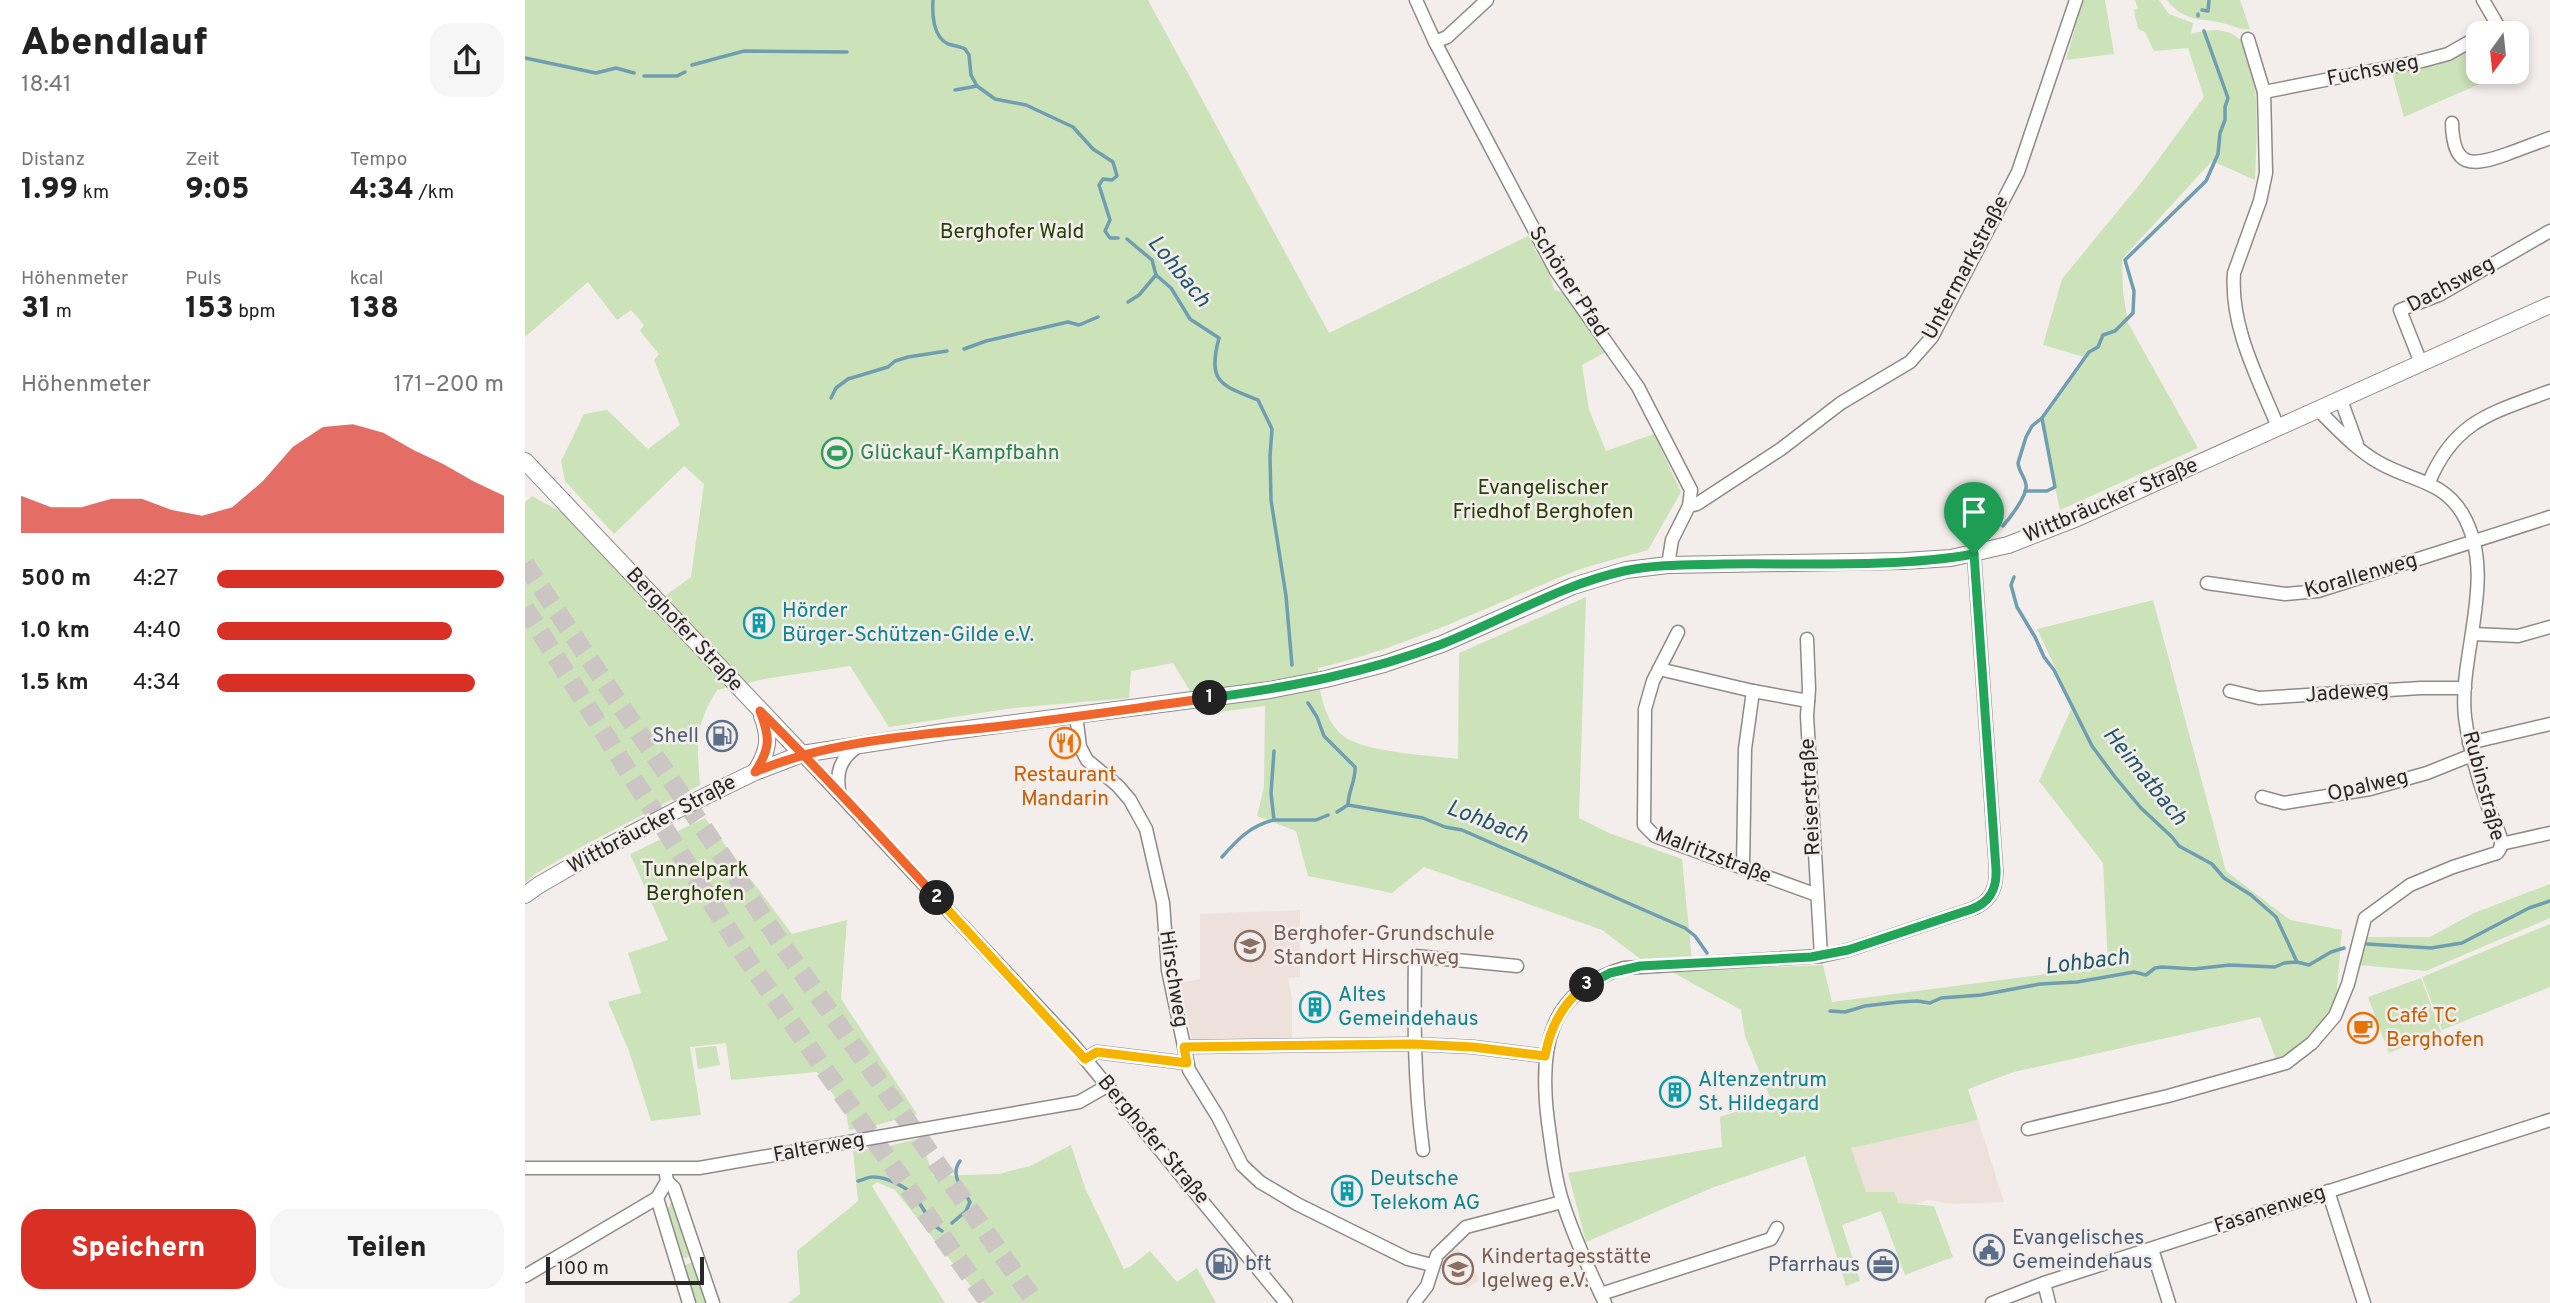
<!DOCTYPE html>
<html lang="de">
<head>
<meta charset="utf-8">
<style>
  body { margin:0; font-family:Overpass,sans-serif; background:#f6f6f6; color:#222; height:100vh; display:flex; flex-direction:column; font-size:26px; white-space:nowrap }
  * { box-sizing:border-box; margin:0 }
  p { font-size:23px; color:#767676 }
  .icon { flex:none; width:38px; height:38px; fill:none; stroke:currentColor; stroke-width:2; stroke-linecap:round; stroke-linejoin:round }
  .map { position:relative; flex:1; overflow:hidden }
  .details { display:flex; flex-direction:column; background:#fff; width:525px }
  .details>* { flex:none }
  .needle { width:46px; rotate:195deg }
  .controls { position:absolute; left:1941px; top:21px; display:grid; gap:14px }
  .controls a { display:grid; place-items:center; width:63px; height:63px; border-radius:14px; background:#fff; box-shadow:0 4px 10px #0003; font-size:35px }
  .scale { position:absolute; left:21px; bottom:18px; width:158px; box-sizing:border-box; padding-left:7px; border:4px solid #2a2827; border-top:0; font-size:19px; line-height:24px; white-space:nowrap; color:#2a2827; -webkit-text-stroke:5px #f3eeeb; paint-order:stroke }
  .pin { position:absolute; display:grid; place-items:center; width:60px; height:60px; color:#fff; margin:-72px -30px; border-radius:50% 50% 50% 0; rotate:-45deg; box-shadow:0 0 7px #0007 }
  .pin .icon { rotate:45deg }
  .km { position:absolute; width:35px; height:35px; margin:-18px; border-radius:50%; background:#222; color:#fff; font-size:19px; line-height:35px; text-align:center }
  .round { display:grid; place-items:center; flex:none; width:74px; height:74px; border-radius:21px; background:#f6f6f6 }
  .summary { display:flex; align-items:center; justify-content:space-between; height:119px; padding:0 21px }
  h1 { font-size:38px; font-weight:800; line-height:52px }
  .metrics { display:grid; grid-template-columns:repeat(3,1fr); gap:10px; height:119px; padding:7px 21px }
  .metrics div { display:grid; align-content:center }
  .metrics b { font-size:30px; font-weight:800 }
  .metrics small { font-size:19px; font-weight:400 }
  .metrics p { font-size:19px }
  .chart { height:196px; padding:14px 21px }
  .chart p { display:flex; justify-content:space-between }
  .chart svg { width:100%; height:126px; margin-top:7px; fill:#d93025; opacity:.7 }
  .button { display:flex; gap:14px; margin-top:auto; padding:14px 21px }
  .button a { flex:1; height:80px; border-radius:21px; background:#d93025; color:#fff; font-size:28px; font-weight:800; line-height:80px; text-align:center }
  .button a+a { background:#f6f6f6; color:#222 }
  ul { padding:0 21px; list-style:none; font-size:23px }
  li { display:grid; grid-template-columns:112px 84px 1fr; align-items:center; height:52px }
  li i { height:18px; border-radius:9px; background:#d93025 }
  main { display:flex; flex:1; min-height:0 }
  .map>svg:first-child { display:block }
</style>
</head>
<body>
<main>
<section class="details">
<div class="summary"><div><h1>Abendlauf</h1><p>18:41</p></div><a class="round"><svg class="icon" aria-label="share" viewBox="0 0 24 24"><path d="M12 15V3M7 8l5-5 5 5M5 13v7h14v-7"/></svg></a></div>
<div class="metrics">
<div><p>Distanz</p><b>1.99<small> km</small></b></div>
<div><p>Zeit</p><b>9:05</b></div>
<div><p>Tempo</p><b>4:34<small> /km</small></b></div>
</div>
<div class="metrics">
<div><p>Höhenmeter</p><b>31<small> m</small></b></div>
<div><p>Puls</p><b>153<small> bpm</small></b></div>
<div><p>kcal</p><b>138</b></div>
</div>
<div class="chart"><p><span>Höhenmeter</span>171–200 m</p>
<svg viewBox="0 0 160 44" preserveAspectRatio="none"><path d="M0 44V31L10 35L20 35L30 32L40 32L50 36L60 38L70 35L80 26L90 14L100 7L110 6L120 9L130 15L140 20L150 26L160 31V44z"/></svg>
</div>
<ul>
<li><b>500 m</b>4:27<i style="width:100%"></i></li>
<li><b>1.0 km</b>4:40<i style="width:82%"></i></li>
<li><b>1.5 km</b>4:34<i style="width:90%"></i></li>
</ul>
<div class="button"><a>Speichern</a><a>Teilen</a></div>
</section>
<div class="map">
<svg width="2025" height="1303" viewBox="0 0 2025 1303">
  <rect width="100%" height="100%" fill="#f3eeeb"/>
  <g fill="#eee0db">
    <polygon points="775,910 775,977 763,978 767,997 767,1038 667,1039 655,983 675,979 675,914"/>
    <polygon points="1453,1120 1479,1202 1430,1204 1402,1200 1390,1204 1374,1203 1369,1192 1341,1192 1325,1148"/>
    <polygon points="932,1248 944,1260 954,1280 943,1288 919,1275 917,1263"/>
  </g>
  <g fill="#cce2b9">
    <path d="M0,0H623L804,333L1005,235C1009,255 1026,269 1029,290L1038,293L1081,352L1057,365L1064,410L1081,451L1129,434L1156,492L1123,550C1096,558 1067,564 1040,575C958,609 880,648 793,668C793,691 801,729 825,740C851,753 903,755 933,759L934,653L1061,597L1054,818L1084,833L1157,859L1167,960L1122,964L1077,930L899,867L867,893L783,876L771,831L732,816L739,787L740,706L679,714L648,663L606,671L604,698L488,708L364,727L325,666L239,679L192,690C169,727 172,743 175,785L56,847L10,874L0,883V502L7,496L85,539L140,596L166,577L179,484L159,466L89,534L40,481L36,461L59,414L82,410L123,449L155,425L129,360L134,354L115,331L119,325L106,310L92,320L63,282L0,337Z"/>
    <polygon points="1558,0 1580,0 1589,54 1541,60"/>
    <path d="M1610,0H1634L1644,14L1668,23L1666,34C1681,30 1700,27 1713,38C1738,58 1731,149 1730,180L1687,161L1597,259L1598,292L1603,323L1673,448L1535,510L1516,423L1562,358L1518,345L1537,279L1619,179L1679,97L1663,48L1629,51L1620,32L1613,29L1609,10L1613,8Z"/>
    <path d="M1642,0H1715L1725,29C1715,30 1707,25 1697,23C1672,17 1661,23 1642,0Z"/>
    <polygon points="1942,51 1957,83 1879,117 1867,73 1912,65"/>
    <polygon points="1628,600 1701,871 1765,920 1817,930 1811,1000 1788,1036 1752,1062 1735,1017 1489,1072 1443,1089 1453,1120 1326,1148 1341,1192 1369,1192 1374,1203 1409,1206 1428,1257 1380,1275 1356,1211 1317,1225 1335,1281 1321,1286 1280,1156 1189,1187 1061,1242 1043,1173 1197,1147 1195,1117 1246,1100 1220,1036 1216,1010 1138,967 1252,967 1298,965 1307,1002 1583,966 1578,863 1514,781 1548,705 1512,629"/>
    <polygon points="180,818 267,934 322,920 316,999 392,1114 352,1125 324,1130 321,1112 292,1072 206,1080 201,1043 165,1047 176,1115 126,1121 104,1051 83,1002 116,993 103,953 143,940 105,854"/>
    <polygon points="2025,884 2025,918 1901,971 1834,965 1839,937 1905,937 1949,913"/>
    <polygon points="2025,924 2025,987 1917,1030 1897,977"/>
    <polygon points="1896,978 1916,1032 1864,1053 1843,997"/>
    <polygon points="191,1046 195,1065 173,1069 170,1048"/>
    <polygon points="396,1138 408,1176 474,1174 505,1166 546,1145 560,1188 599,1269 606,1266 625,1251 652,1282 672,1268 691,1303 459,1303 370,1190 352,1182 347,1186 351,1193 420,1303 263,1303 275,1294 272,1251 333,1201 328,1151 364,1146"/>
    <polygon points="149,1198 167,1254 161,1258 154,1257 142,1210"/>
    <polygon points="170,1261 185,1303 167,1303 156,1267"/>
  </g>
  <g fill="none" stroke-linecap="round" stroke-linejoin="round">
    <g stroke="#6f9eb0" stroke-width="3.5">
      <path d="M408,0C407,14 408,37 423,44C429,46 435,46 440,49L444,55L446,75L452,86L470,99L501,105L548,127L568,149L588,162L592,176L587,180L578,179L574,185L585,220L580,231L585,238H593"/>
      <polyline points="1677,10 1683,11 1684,0"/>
      <polyline points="1673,16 1673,14"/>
      <polyline points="0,58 71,73 91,68 109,73"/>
      <polyline points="167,65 219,51 322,52"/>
      <polyline points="119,76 152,76 160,72"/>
      <polyline points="430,90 452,86"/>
      <path d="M602,239L627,260L631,275L646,288L665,319L694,338C682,383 696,385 733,400L747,429L745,456L746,500L761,596L767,665"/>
      <polyline points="603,302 614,295 631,275"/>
      <polyline points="439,349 461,341 543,322 554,325 573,317"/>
      <polyline points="306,398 311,388 323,379 363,367 370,361 383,357 422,351"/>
      <polyline points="1500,491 1522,491 1530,487 1517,418"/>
      <path d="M1478,526C1484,519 1503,495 1501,485C1500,477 1494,472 1493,463L1501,437L1507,426L1517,418L1564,352L1573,347L1578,335L1590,331L1608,313L1609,291L1600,260L1681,181L1693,154L1695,133L1700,120V107L1703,98L1679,31"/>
      <polyline points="1489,577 1486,585 1492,607 1510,637 1519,657 1529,670 1567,746 1590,777 1616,808 1647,837 1654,846 1687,864 1699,878 1726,895 1751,917 1772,962"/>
      <path d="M783,703L792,717L799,736L830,767C831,780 823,792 823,805L898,818L920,827L937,830L1160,928L1170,936L1182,953"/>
      <polyline points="749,751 746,793 749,820 791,820 803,815"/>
      <polyline points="812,812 823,805"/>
      <path d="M697,857C712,840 726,825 749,820"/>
      <polyline points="1842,944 1906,948 1937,943 2004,908 2025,901"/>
      <polyline points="1305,1011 1320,1012 1340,1006 1374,1002 1392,1001 1405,1003 1416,998 1456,995 1515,984 1552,982 1609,972 1621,975 1630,968 1637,967 1669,969 1704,965 1750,967 1759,963 1772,962 1784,965 1806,952 1819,948"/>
      <path d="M333,1181C338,1180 345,1176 349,1177C361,1177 382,1187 389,1196C399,1207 404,1224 417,1231"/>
      <path d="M427,1223L441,1211L445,1202C438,1189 424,1175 435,1161"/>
    </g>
    <g stroke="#cbc6c4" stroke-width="19" stroke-dasharray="19 10" stroke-linecap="butt">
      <polyline points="0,564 256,943 511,1303"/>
      <polyline points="0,608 224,962 464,1303"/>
    </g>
    <g stroke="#8f8a88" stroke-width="15">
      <g id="minor">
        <polyline points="891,0 910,42 1031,271 1113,387 1166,490 1164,506 1147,540 1143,565"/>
        <polyline points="1958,0 1972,24 1960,33"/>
        <path d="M1723,39L1739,92L1741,173L1735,201L1709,273C1705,327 1733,378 1753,427"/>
        <polyline points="910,42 922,37 962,0"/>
        <polyline points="1739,92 1897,61 1923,54 1953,37"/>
        <path d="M1927,123C1928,168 1946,167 1982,154C1996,149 2011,143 2025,138"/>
        <polyline points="1896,363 1875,310 1914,295 2025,231"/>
        <polyline points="1816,400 1832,444"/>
        <path d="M1904,482C1930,420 1967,413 2025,391"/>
        <polyline points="1164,506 1172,504 1256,449 1316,403 1385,362 1407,337 1493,172 1551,0"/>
        <polyline points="1682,583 1760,594 1793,591 2025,517"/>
        <polyline points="1153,632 1128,681 1120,709 1119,825 1130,836 1292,895"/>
        <polyline points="1948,634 1993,636 2025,627"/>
        <polyline points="1282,639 1284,689 1282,716 1296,956"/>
        <polyline points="1134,669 1228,691 1283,701"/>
        <polyline points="1705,691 1734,698 1896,688 1940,688"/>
        <polyline points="551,715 555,747 562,760 593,786 605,800 621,829 638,903 643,970 664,1070 693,1117 717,1165 735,1182 772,1204 883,1259 907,1265"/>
        <polyline points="1944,743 2025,724"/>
        <polyline points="277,754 547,1043 761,1303"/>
        <path d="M315,795C310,772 315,758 335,745"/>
        <polyline points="1737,797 1759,803 1845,789 1902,773 1947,755"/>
        <polyline points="1976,844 2025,833"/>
        <polyline points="1218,868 1220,749 1228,691"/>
        <polyline points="659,1047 888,1044 948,1047 1020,1056"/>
        <polyline points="560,1059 572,1052 662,1063"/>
        <path d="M1503,1129L1643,1096L1761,1063L1787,1043L1810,1016L1823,984L1840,918L1885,885L1928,867L1972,853C1976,849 1977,845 1976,839C1973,827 1966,816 1962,804C1952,776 1944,747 1940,717C1933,654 1974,575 1937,513C1917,480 1883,480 1853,462C1830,449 1812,428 1793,410"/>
        <path d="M898,1150C889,1082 889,1024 890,956L992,966"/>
        <polyline points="0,1168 174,1168 554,1102 582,1086"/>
        <polyline points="142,1181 149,1188 188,1303"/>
        <polyline points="1803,1191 1839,1303"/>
        <polyline points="132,1198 164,1303"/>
        <polyline points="1627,1249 1644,1303"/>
        <polyline points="0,1276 132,1198 142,1181 140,1169"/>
        <polyline points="1519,1283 1524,1303"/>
        <polyline points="1076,1294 1246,1239 1252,1228"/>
        <polyline points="889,1303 902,1286 912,1255 941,1227 1037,1202"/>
        <path d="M1080,1303C1064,1270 1048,1235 1037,1200C1029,1175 1027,1148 1023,1122C1014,1050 1021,992 1099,968L1296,956L1323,950L1447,909C1465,902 1472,889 1471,869L1449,554"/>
        <polyline points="1467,1303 1519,1283 2025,1120"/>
      </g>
    </g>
    <g stroke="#8f8a88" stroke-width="18">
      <g id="major">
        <polyline points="0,461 277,754"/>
        <path d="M230,772C243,753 246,738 237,716"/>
        <polyline points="0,895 14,885 64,856 152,810 230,772 277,754 419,732 745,690 801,679 859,664 917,644 1048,586 1101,570 1143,565 1379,561 1426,558 1483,545 1552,518 2025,305"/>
      </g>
    </g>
    <use href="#minor" stroke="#fff" stroke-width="12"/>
    <use href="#major" stroke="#fff" stroke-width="16"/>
  </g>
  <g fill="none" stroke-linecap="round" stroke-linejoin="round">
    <g stroke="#fff" stroke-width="14">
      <path id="split-1" d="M685,698C764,687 842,673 917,644C978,620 1035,585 1099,571C1132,564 1166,565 1200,564C1280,563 1371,568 1449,554"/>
    </g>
    <g stroke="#fff" stroke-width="14">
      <path id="split-2" d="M412,898C354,835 296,771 235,711C245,737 246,748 230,772C306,739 402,735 485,725C552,717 618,707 685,698"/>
    </g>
    <g stroke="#fff" stroke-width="14">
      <path id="split-3" d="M412,898L560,1059L572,1052L662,1063L659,1047L888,1044L948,1047L1020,1056C1025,1028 1038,1002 1062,985"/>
    </g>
    <g stroke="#fff" stroke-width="14">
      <path id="split-4" d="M1062,985L1085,973L1115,966L1286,957L1323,950L1447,909C1465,902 1472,889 1471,869L1449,554"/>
    </g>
    <use href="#split-1" stroke="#22a559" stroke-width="9"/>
    <use href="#split-2" stroke="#f0652b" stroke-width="9"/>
    <use href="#split-3" stroke="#f5b400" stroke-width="9"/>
    <use href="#split-4" stroke="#22a559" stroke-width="9"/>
  </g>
  <defs>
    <g id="stadium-ring" transform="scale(1.575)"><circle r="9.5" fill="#f3eeeb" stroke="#2e9e5b" stroke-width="1.5"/><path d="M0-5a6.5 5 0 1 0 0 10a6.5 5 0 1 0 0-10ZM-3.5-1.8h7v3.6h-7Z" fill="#2e9e5b"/></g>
    <g id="building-ring" transform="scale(1.575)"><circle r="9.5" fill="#f3eeeb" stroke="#0f9aa8" stroke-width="1.5"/><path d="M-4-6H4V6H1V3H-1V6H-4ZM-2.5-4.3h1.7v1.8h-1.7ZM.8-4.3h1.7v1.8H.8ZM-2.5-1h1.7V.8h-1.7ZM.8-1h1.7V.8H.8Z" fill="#0f9aa8"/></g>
    <g id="fuel-ring" transform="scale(1.575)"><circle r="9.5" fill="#f3eeeb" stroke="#5c6f8a" stroke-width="1.5"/><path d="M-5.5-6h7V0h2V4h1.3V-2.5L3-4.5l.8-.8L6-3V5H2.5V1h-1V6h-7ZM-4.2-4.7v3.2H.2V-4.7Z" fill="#5c6f8a"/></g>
    <g id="restaurant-ring" transform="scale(1.575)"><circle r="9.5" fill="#f3eeeb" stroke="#e8710a" stroke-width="1.5"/><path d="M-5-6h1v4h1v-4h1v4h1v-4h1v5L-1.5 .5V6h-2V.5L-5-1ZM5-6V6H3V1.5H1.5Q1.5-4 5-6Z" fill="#e8710a"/></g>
    <g id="school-ring" transform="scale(1.575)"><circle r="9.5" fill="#f3eeeb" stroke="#8d6e63" stroke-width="1.5"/><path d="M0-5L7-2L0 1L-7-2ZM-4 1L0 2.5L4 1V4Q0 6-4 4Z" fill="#8d6e63"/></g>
    <g id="cafe-ring" transform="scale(1.575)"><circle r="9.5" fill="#f3eeeb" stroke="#e8710a" stroke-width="1.5"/><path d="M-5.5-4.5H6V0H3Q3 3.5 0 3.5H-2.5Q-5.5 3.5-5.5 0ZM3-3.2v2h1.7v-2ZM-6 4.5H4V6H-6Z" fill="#e8710a"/></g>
    <g id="civic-ring" transform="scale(1.575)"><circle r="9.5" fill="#f3eeeb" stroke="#5c6f8a" stroke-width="1.5"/><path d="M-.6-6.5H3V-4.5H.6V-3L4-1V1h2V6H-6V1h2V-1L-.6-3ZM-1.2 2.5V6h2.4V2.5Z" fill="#5c6f8a"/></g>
    <g id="office-ring" transform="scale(1.575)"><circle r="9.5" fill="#f3eeeb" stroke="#5c6f8a" stroke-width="1.5"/><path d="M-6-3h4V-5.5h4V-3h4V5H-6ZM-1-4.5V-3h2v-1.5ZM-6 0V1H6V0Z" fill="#5c6f8a"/></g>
  </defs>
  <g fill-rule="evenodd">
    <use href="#stadium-ring" x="312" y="453"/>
    <use href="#building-ring" x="234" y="623"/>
    <use href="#fuel-ring" x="197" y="736"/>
    <use href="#restaurant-ring" x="540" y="743"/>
    <use href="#school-ring" x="725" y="946"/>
    <use href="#building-ring" x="790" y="1007"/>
    <use href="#cafe-ring" x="1838" y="1028"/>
    <use href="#building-ring" x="1150" y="1092"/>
    <use href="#building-ring" x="822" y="1191"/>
    <use href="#civic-ring" x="1464" y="1250"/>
    <use href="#fuel-ring" x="697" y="1264"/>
    <use href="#office-ring" x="1358" y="1265"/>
    <use href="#school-ring" x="933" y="1269"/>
  </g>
  <g text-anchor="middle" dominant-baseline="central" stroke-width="5" stroke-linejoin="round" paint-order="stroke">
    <g font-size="21" fill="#2a2827" stroke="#f3eeeb">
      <text transform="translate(1848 71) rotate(-11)">Fuchsweg</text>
      <text transform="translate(1441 268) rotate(-62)">Untermarkstraße</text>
      <text transform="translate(1043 282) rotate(57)">Schöner Pfad</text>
      <text transform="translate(1926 285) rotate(-28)">Dachsweg</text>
      <text transform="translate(1586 501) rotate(-23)">Wittbräucker Straße</text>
      <text transform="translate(1836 576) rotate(-16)">Korallenweg</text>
      <text transform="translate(159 630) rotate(47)">Berghofer Straße</text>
      <text transform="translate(1822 693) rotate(-4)">Jadeweg</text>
      <text transform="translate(1843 786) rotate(-13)">Opalweg</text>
      <text transform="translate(1958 786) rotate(75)">Rubinstraße</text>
      <text transform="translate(1286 797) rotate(-93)">Reiserstraße</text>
      <text transform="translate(127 825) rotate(-28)">Wittbräucker Straße</text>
      <text transform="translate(1188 856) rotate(21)">Malritzstraße</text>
      <text transform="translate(648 979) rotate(81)">Hirschweg</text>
      <text transform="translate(628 1140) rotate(50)">Berghofer Straße</text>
      <text transform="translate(294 1148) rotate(-10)">Falterweg</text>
      <text transform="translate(1745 1210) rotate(-18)">Fasanenweg</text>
    </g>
    <g font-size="21" fill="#284007" stroke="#f3eeeb">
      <text x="487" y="232">Berghofer Wald</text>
      <text x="1018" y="488">Evangelischer<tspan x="1018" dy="24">Friedhof Berghofen</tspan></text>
      <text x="170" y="870">Tunnelpark<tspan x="170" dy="24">Berghofen</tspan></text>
    </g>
    <g font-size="21" fill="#27864d" stroke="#f3eeeb" text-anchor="start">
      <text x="335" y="453">Glückauf-Kampfbahn</text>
    </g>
    <g font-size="21" fill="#0d838f" stroke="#f3eeeb" text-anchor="start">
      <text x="257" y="611">Hörder<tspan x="257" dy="24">Bürger-Schützen-Gilde e.V.</tspan></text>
      <text x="813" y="995">Altes<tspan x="813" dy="24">Gemeindehaus</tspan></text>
      <text x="1173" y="1080">Altenzentrum<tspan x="1173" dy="24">St. Hildegard</tspan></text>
      <text x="845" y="1179">Deutsche<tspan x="845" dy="24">Telekom AG</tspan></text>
    </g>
    <g font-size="21" fill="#4e5e75" stroke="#f3eeeb" text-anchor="end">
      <text x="174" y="736">Shell</text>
      <text x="1487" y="1238" text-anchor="start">Evangelisches<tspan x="1487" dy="24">Gemeindehaus</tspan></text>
      <text x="720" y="1264" text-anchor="start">bft</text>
      <text x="1335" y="1265">Pfarrhaus</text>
    </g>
    <g font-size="21" fill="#c56008" stroke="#f3eeeb">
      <text x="540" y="775">Restaurant<tspan x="540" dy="24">Mandarin</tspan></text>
      <text x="1861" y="1016" text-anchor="start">Café TC<tspan x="1861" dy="24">Berghofen</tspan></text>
    </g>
    <g font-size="21" fill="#785e54" stroke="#f3eeeb" text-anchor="start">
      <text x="748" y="934">Berghofer-Grundschule<tspan x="748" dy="24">Standort Hirschweg</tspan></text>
      <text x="956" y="1257">Kindertagesstätte<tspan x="956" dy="24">Igelweg e.V.</tspan></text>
    </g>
    <g font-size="23" font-style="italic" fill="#22586b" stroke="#f3eeeb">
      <text transform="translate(653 272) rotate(51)">Lohbach</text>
      <text transform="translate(1619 777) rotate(51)">Heimatbach</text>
      <text transform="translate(962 823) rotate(21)">Lohbach</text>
      <text transform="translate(1562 963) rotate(-7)">Lohbach</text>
    </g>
  </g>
</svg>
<div class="controls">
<a><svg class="needle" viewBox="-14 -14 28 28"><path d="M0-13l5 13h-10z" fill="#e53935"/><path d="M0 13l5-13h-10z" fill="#767676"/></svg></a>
</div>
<div class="scale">100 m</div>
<div class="pin" style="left:1449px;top:554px;background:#1e9e55"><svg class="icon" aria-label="arrive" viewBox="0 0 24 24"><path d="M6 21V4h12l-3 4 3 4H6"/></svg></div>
<b class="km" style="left:685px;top:698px">1</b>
<b class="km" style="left:412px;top:898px">2</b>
<b class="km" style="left:1062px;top:985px">3</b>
</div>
</main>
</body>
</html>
